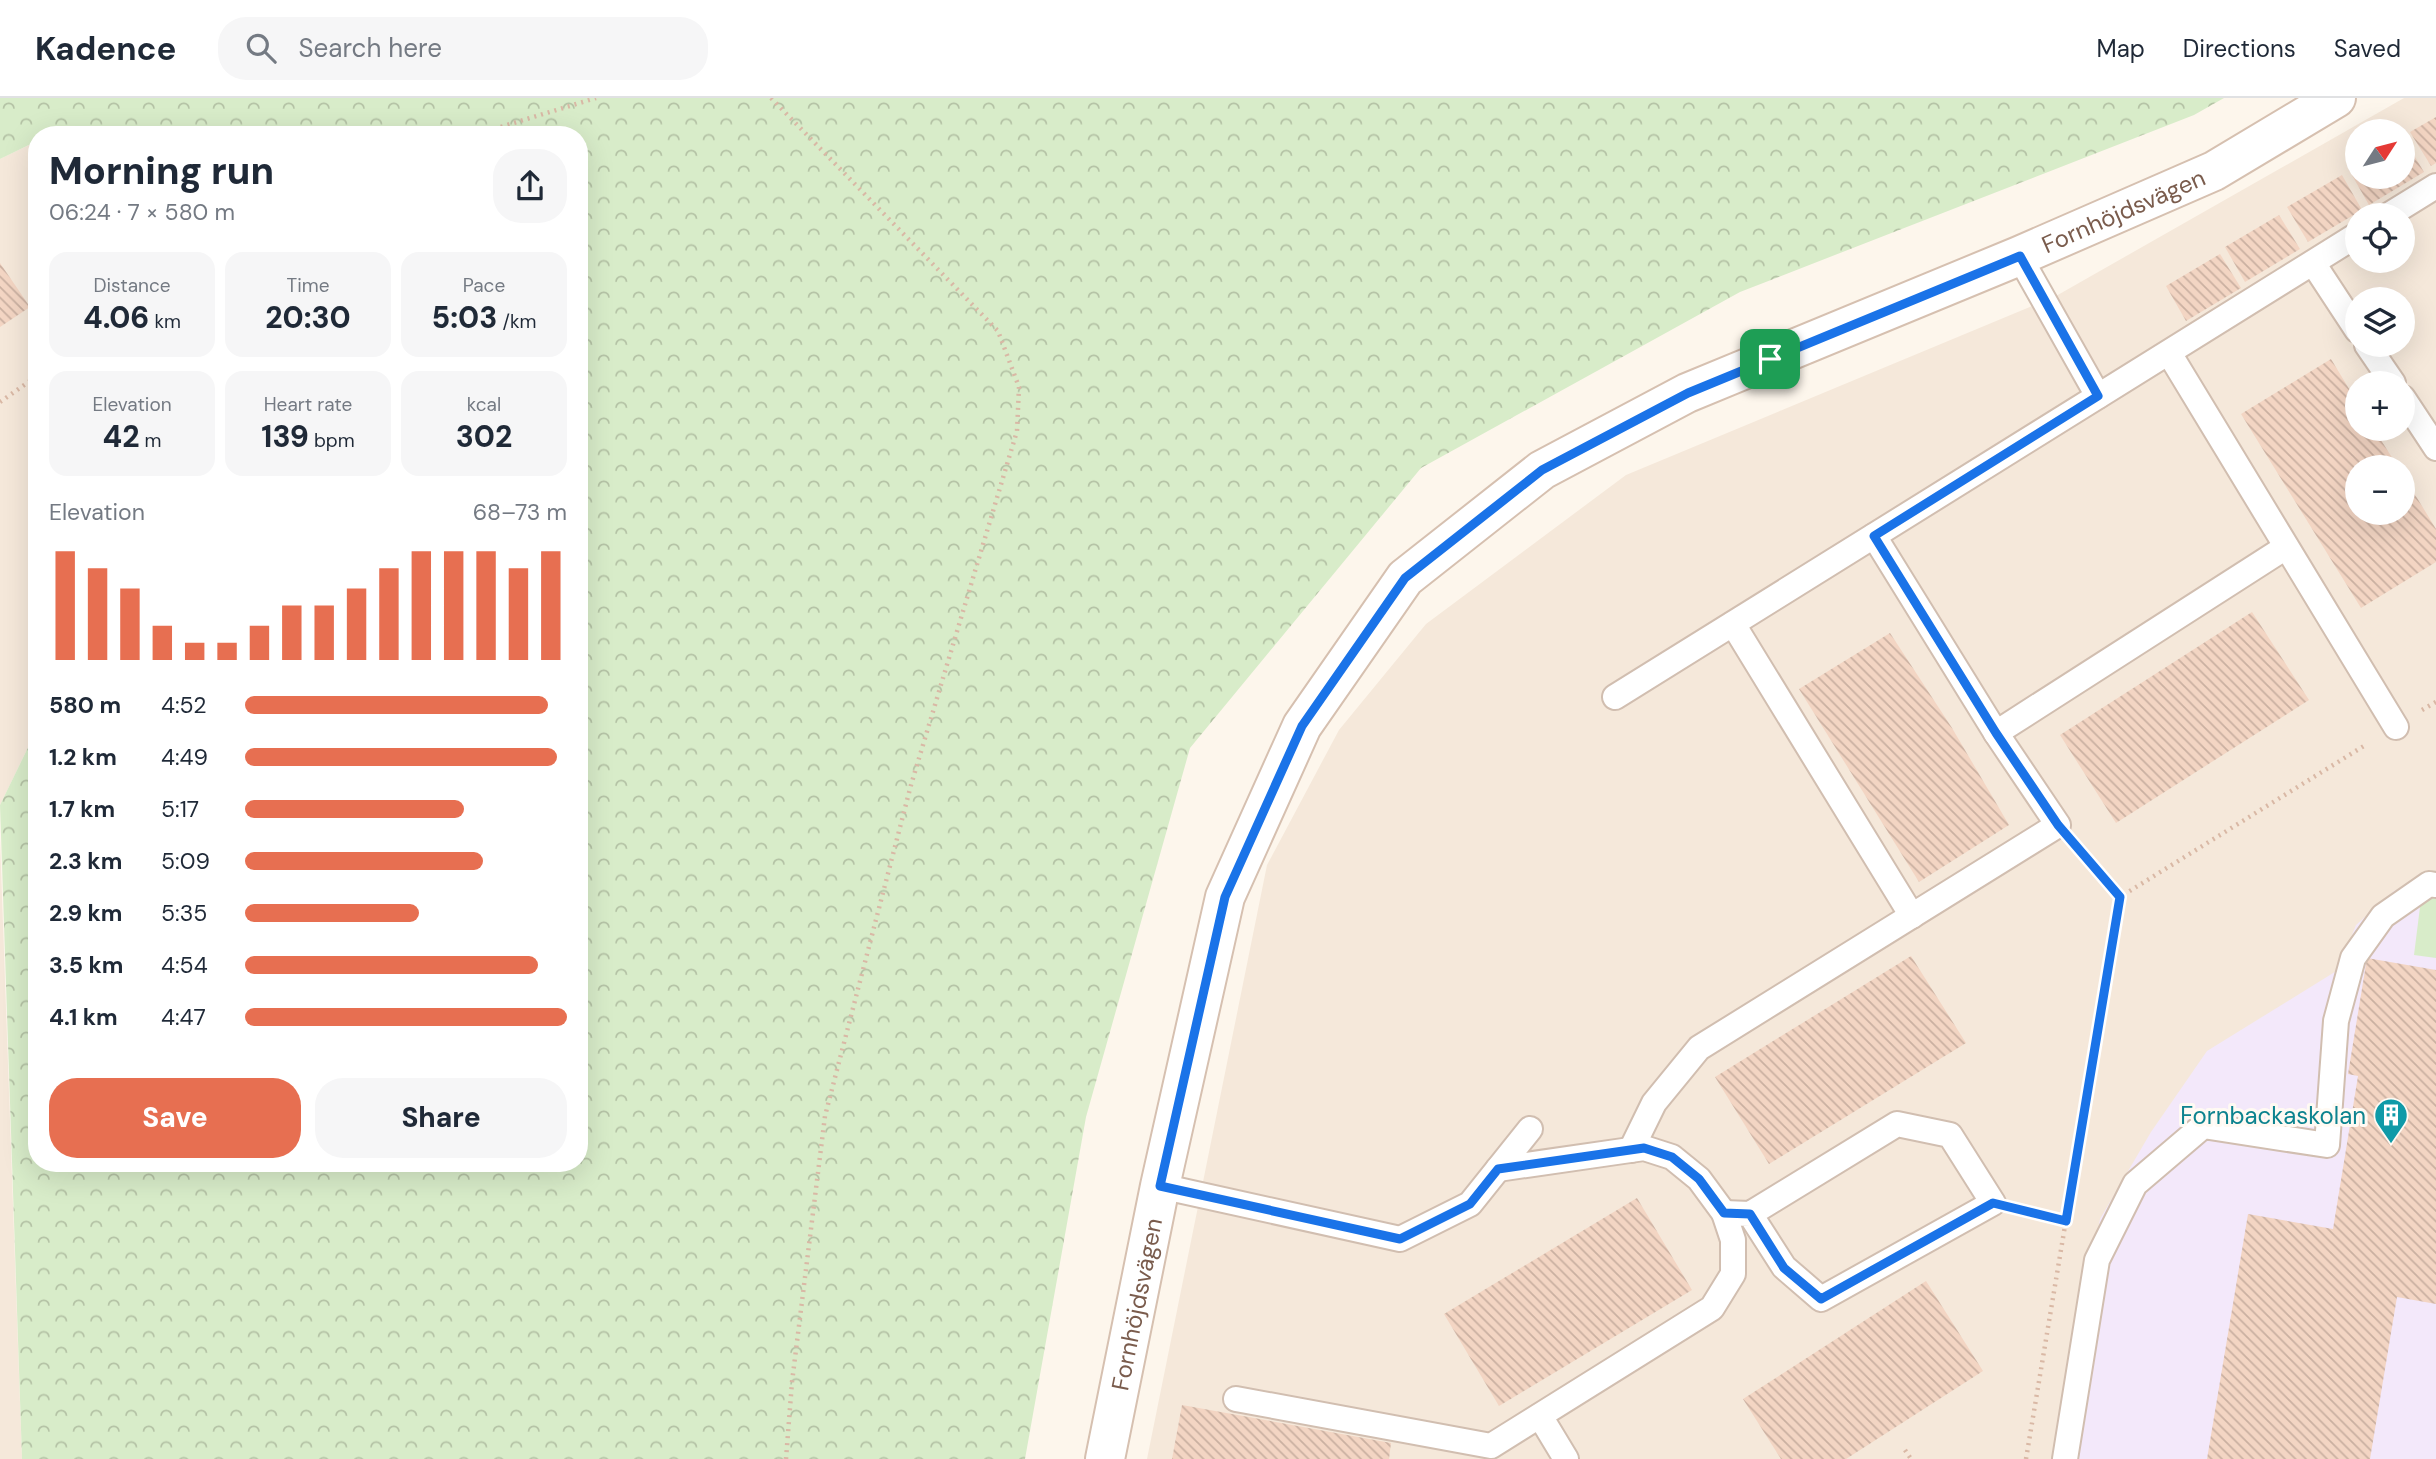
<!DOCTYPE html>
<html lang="en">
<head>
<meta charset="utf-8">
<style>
  body { margin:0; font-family:"DM Sans",sans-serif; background:#f6f6f7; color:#1f2937; height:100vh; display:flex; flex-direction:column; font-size:26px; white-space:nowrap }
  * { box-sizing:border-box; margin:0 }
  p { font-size:23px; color:#747a83 }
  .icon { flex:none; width:38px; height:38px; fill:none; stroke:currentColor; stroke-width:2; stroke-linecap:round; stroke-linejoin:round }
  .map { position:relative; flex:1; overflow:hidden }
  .drawer { position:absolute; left:28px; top:28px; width:560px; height:1046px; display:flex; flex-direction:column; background:#fff; border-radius:28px; box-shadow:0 7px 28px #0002 }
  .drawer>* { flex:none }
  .needle { width:46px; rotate:54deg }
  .fabs { position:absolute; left:2345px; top:21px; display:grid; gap:14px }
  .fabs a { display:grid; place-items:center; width:70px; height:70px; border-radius:50%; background:#fff; box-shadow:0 7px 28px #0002; font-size:35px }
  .pin { position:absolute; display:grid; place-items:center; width:60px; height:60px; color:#fff; margin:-30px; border-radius:14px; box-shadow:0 4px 10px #0006 }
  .round { display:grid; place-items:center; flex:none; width:74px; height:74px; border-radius:28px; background:#f6f6f7 }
  .summary { display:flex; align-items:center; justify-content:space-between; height:119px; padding:0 21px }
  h1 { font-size:38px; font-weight:800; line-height:52px }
  .metrics { display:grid; grid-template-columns:repeat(3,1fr); gap:10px; height:119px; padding:7px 21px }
  .metrics div { display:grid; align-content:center; border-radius:18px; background:#f6f6f7; text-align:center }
  .metrics b { font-size:30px; font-weight:800 }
  .metrics small { font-size:19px; font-weight:400 }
  .metrics p { font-size:19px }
  .chart { height:196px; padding:14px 21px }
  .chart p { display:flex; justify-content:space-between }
  .chart svg { width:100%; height:126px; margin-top:7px; stroke:#e76f51; stroke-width:6 }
  .action { display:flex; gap:14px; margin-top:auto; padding:14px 21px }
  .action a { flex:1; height:80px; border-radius:28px; background:#e76f51; color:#fff; font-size:28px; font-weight:800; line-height:80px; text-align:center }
  .action a+a { background:#f6f6f7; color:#1f2937 }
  ul { padding:0 21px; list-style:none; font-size:23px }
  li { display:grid; grid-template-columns:112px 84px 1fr; align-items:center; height:52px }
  li i { height:18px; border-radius:9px; background:#e76f51 }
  header { display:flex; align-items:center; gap:42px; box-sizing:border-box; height:98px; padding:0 35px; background:#fff; border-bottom:2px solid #e0e1e3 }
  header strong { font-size:33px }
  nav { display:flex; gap:38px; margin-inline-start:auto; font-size:24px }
  .search { width:490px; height:63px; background:#f6f6f7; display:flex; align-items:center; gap:18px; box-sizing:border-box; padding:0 24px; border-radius:28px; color:#747a83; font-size:26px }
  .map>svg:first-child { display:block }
</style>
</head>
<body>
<header>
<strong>Kadence</strong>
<div class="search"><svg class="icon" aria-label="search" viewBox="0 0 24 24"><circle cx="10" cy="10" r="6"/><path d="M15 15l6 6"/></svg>Search here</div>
<nav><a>Map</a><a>Directions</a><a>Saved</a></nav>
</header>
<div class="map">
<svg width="2436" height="1361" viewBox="0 0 2436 1361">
  <defs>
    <pattern id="forest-crowns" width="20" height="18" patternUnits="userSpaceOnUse" patternTransform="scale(1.75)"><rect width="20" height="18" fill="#d8ecc9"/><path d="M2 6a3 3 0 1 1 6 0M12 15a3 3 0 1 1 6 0" fill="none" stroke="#b4c2a5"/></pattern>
    <pattern id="building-back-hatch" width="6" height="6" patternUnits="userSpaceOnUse" patternTransform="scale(1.75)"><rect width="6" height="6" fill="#f3d5c3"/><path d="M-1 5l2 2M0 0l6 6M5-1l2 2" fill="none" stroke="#cab0a1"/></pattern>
  </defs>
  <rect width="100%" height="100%" fill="#fdf6ec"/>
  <g fill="#f5e8da" fill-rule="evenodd">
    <path d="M2404,0H2436V1361H1147L1267,767L1339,632L1426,526L1626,377L2056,198ZM2357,33H2403V79H2357ZM2357,117H2403V163H2357ZM2357,201H2403V247H2357ZM2357,285H2403V331H2357ZM2357,369H2403V415H2357Z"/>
    <polygon points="37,43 37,631 0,707 0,61"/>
    <polygon points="0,742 22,1361 0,1361"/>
  </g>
  <polygon fill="#f3e8fa" points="2436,773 2436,1361 2056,1361 2100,1121 2151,1034 2207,953 2338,872 2356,827 2394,793"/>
  <polygon fill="url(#forest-crowns)" points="0,0 2224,0 2194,17 1740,194 1421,370 1190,650 1086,1019 1025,1361 22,1361 0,707 37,631 37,1066 579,1066 579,37 37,37 37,43 0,61"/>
  <polygon fill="#d8ecc9" points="2422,793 2436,795 2436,860 2414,857"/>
  <g fill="url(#building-back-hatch)">
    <polygon points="2436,19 2436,65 2431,68 2410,34"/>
    <polygon points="2403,39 2424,74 2369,107 2349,72 2357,67 2357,79 2403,79"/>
    <polygon points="2342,77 2362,112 2308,144 2287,109"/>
    <polygon points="2279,117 2300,151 2245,184 2225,149"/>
    <polygon points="2220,156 2241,190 2186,223 2166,188"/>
    <polygon points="0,165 30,209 0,229"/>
    <polygon points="2331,261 2357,304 2357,331 2374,331 2398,369 2357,369 2357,415 2403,415 2403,377 2436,431 2436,464 2361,510 2241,316"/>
    <polygon points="2252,514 2309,602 2116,725 2060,637"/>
    <polygon points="1890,535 1952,630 2009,727 1919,784 1799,591"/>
    <polygon points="1911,858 1966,945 1769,1066 1715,979"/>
    <polygon points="2367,860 2436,872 2436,1206 2397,1199 2370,1361 2207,1361 2248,1116 2333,1131 2358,978 2348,976"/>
    <polygon points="1637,1100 1692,1192 1499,1308 1444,1216"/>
    <polygon points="1926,1183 1983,1273 1846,1361 1781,1361 1743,1301"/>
    <polygon points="1182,1307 1391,1345 1389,1361 1172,1361"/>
  </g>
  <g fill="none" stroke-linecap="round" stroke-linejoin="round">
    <g stroke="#d1beb0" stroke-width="28">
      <g id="lane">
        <polyline points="2389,117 2436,88"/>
        <polyline points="2019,158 2098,298"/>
        <polyline points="2313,165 2357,232"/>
        <polyline points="2367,247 2393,285"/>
        <polyline points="2169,255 2396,629"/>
        <polyline points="2403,300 2436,350"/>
        <polyline points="1733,526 1912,818"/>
        <polyline points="1615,599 2357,137"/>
        <polyline points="1996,635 2286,449"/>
        <polyline points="1631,1052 1654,1005 1699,950 2058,727 1996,635 1874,438"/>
        <polyline points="1160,1088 1400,1141 1470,1106 1530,1031"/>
        <polyline points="1724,1115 1750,1116 1897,1026 1950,1037 1993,1105 1821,1201 1784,1169 1750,1116"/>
        <polyline points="1236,1301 1491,1348 1712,1210 1733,1176 1733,1142 1724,1115 1699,1081 1672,1059 1644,1050 1498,1071"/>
        <polyline points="1540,1318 1566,1361"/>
        <polyline points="2065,1361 2097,1162 2135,1086 2203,1028 2327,1047 2336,923 2353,860 2383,818 2429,786 2436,787"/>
      </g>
    </g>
    <g stroke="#d6c0b0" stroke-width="42">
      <g id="secondary">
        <path id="s1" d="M1105,1361L1160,1088L1225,799L1302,628L1405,480L1542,372L1687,295L2019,158L2214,73L2336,0"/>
      </g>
    </g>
    <g stroke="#d9b8a5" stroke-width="4.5" stroke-dasharray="2 5" stroke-linecap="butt">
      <polyline points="771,0 998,233 1019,289 1017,333 911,687 825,1018 792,1284 786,1361"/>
      <polyline points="474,37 596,0"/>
      <polyline points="0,304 37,278"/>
      <polyline points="2422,612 2436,604"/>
      <polyline points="2079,752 2120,799"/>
      <polyline points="2024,1113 2066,1123"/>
      <polyline points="1905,1352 1911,1361"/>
      <polyline points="2026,1361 2120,799 2367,646"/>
    </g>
    <use href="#lane" stroke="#fff" stroke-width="24"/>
    <use href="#secondary" stroke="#fff" stroke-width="38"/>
  </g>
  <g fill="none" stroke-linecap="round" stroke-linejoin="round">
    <g stroke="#fff" stroke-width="14">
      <polygon id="route" points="2020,158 2098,298 1874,438 1996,635 2058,727 2120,799 2066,1123 1993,1105 1821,1201 1784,1170 1750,1116 1724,1115 1699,1081 1672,1059 1644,1050 1498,1071 1470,1106 1400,1141 1160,1088 1225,799 1302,628 1405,480 1542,372 1688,295"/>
    </g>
    <use href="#route" stroke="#1a73e8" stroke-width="9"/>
  </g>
  <defs>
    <g id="building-pin" transform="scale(1.75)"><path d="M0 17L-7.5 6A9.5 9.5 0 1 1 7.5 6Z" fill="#0f9aa8" stroke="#fffaf3"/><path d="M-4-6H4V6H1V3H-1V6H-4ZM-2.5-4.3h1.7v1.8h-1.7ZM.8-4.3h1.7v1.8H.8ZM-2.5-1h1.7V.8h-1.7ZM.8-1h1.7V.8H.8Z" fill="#fff"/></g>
  </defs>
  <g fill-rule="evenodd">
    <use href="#building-pin" x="2391" y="1017"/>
  </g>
  <g text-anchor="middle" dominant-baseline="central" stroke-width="6" stroke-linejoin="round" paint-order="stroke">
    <g font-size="24" fill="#7a5c4d" stroke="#fffaf3">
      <text stroke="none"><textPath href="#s1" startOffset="1754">Fornhöjdsvägen</textPath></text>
      <text stroke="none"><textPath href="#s1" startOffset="158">Fornhöjdsvägen</textPath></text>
    </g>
    <g font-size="24" fill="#0d838f" stroke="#fffaf3" text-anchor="end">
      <text x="2366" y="1017">Fornbackaskolan</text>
    </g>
  </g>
</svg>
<div class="fabs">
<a><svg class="needle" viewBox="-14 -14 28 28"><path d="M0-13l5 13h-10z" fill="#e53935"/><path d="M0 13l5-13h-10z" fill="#747a83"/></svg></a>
<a><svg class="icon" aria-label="locate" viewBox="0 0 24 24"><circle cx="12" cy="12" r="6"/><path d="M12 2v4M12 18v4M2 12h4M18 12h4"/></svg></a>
<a><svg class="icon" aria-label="layers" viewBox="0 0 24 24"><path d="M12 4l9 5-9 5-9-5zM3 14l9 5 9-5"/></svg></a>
<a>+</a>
<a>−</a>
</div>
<div class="pin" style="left:1770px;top:261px;background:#1e9e55"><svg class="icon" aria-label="arrive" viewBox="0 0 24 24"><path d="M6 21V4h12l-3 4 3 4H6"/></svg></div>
<section class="drawer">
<div class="summary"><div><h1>Morning run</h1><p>06:24 · 7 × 580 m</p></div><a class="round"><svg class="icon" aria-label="share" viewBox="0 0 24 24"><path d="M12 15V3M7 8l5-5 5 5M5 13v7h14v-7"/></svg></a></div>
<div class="metrics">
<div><p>Distance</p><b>4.06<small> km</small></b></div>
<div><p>Time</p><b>20:30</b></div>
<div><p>Pace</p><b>5:03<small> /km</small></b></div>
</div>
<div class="metrics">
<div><p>Elevation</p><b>42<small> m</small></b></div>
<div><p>Heart rate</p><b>139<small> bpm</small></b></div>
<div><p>kcal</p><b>302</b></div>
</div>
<div class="chart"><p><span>Elevation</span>68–73 m</p>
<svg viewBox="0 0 160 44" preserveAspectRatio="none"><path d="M5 44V6M15 44V12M25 44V19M35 44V32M45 44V38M55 44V38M65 44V32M75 44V25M85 44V25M95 44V19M105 44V12M115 44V6M125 44V6M135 44V6M145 44V12M155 44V6"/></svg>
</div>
<ul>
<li><b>580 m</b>4:52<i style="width:94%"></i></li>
<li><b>1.2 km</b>4:49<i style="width:97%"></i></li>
<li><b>1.7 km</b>5:17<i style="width:68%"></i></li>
<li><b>2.3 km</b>5:09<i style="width:74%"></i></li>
<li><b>2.9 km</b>5:35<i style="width:54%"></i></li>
<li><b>3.5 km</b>4:54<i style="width:91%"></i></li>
<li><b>4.1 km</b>4:47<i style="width:100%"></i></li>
</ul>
<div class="action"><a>Save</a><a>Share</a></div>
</section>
</div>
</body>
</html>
